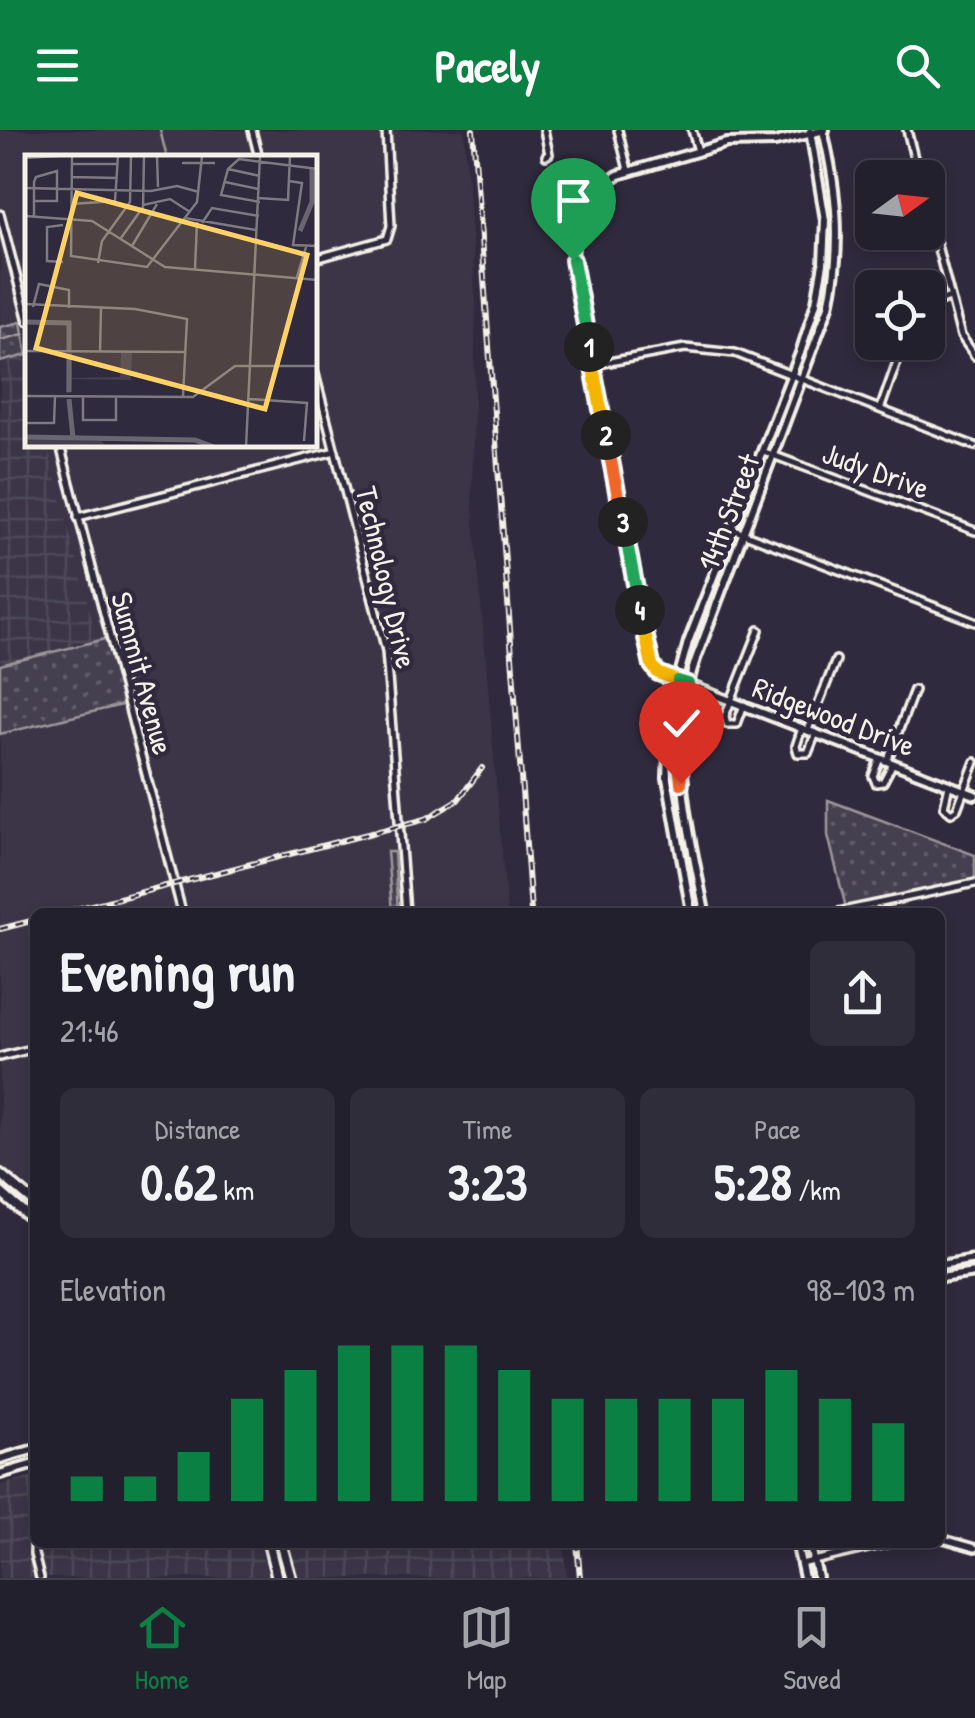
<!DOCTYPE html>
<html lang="en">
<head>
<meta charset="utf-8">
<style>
  body { margin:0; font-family:"Patrick Hand",sans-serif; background:#2f2d3a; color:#f1f3f6; height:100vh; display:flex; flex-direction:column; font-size:38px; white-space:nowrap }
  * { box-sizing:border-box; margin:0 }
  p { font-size:32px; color:#a3a3aa }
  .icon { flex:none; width:55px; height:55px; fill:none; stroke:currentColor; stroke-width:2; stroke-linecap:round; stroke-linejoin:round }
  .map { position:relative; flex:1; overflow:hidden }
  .sheet { position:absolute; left:30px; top:778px; width:915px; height:640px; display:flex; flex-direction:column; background:#23202e; border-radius:15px; box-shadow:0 5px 15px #0003,0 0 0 2px #403e4a }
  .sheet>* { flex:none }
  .needle { width:65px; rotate:75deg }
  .controls { position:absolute; left:855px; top:30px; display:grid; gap:20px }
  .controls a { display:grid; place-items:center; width:90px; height:90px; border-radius:15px; background:#23202e; box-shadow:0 5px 15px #0003,0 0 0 2px #403e4a; font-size:50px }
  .pin { position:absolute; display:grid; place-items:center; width:85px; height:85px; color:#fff; margin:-102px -42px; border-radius:50% 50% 50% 0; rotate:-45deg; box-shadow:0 0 10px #0007 }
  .pin .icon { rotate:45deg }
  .km { position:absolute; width:50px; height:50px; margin:-25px; border-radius:50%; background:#222; color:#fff; font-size:28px; line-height:50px; text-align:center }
  .round { display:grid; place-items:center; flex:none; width:105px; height:105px; border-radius:15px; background:#2f2d3a }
  .overview { display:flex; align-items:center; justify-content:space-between; height:170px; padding:0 30px }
  h1 { font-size:55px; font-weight:800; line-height:75px }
  .stats { display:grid; grid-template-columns:repeat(3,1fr); gap:15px; height:170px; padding:10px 30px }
  .stats div { display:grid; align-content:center; border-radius:15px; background:#2f2d3a; text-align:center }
  .stats b { font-size:50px; font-weight:800 }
  .stats small { font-size:28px; font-weight:400 }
  .stats p { font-size:28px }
  .chart { height:280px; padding:20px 30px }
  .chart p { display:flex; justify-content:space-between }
  .chart svg { width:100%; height:180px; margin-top:10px; stroke:#0b8043; stroke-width:6 }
  header { display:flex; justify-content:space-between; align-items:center; height:130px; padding:0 30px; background:#0b8043; color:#fff; font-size:45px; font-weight:800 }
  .dock { display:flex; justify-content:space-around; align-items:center; height:140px; border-top:2px solid #403e4a; background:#23202e; font-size:28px; color:#a3a3aa }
  .dock a { display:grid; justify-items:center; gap:5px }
  .dock .active { color:#0b8043 }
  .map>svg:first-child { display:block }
</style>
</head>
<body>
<header><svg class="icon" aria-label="menu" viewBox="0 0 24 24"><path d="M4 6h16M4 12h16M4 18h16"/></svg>Pacely<svg class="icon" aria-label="search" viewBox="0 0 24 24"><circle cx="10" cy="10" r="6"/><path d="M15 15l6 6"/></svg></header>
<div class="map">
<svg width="975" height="1448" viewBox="0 0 975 1448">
  <defs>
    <pattern id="industrial-grid" width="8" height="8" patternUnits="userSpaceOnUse" patternTransform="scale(2.5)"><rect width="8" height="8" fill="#3b3647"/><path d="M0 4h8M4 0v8" fill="none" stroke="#4e4a59"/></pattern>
    <pattern id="green-dots" width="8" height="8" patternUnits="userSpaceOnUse" patternTransform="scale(2.5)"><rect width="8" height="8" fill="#454050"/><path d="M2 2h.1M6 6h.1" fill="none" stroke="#605c69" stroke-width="1.8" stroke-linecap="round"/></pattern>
  </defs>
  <rect width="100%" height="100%" fill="#2f2a3d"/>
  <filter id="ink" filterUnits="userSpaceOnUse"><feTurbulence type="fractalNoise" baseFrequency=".01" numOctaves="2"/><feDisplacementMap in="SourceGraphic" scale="20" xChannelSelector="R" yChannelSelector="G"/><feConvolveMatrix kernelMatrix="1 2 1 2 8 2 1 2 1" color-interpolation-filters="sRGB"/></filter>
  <g filter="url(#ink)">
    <path fill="#3b3647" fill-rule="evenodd" d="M0,0H464L476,174L472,366L507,782H35V1068L0,1034ZM28,28H315V315H28Z"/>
    <g fill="url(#industrial-grid)">
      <polygon points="22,216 27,238 28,315 47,315 97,509 0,535 0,222"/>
      <polygon points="35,1346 35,1412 259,1413 268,1448 0,1448 0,1355"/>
      <polygon points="286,1413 564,1413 567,1448 296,1448"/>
    </g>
    <g fill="url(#green-dots)" stroke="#9c989c" stroke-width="2.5">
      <polygon points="21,192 27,225 0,232 0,197"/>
      <polygon points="109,508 126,574 0,604 0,535"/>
      <polygon points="828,670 975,725 975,750 846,778 828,705"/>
      <polygon points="387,722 394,722 398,782 392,782"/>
    </g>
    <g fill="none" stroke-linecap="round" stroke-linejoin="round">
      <g stroke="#a19ea0" stroke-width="2.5">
        <polyline points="160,0 167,28"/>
        <polyline points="0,210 24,204"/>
      </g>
      <g stroke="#f4f1e8" stroke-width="12">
        <g id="street">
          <polyline points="252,0 259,28"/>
          <polyline points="544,0 549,24 546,26"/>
          <polyline points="618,0 628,40"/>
          <polyline points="692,0 698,21"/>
          <polyline points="907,0 919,48"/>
          <polyline points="928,81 961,206 975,226"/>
          <polyline points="0,84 28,191"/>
          <polyline points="315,129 387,109 391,96 386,0"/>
          <polyline points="928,175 950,167"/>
          <polyline points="593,235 685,218 735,223 975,316"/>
          <polyline points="315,244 386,521 406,782"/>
          <polyline points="881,277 904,212"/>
          <polyline points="60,315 182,782"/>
          <polyline points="762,321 975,401"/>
          <polyline points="78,387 335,321"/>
          <polyline points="732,399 975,492"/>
          <polyline points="744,575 737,594 727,594 725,586 759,500"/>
          <polyline points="802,598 796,616 798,623 808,623 816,603"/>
          <polyline points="808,600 836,530"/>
          <polyline points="880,628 873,646 876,653 883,652 893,633"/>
          <polyline points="887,631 914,560"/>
          <polyline points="949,655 944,677 951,683 957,679 975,632"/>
          <polyline points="838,782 975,753"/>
          <polyline points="0,927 35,918"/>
          <polyline points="35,1398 34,1424 40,1448"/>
          <polyline points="940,1408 975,1418"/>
          <polyline points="801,1434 894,1412"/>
        </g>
      </g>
      <g stroke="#f4f1e8" stroke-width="14">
        <g id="secondary">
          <polyline points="825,0 775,12 727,13 618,45 601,56 583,80 575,100 573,130 649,528 658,543 975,665"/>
          <polyline points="691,782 667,648 670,577 688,512 800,223 816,172 823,134 825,90 810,1"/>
          <path d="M705,782C688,693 666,618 696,529L829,176C843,115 837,60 823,0"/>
          <polyline points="940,1135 975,1129"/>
          <polyline points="940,1148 975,1143"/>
          <polyline points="0,1329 35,1319"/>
          <polyline points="0,1344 35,1334"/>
          <polyline points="796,1412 804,1448"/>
          <polyline points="810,1412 818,1448"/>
        </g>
      </g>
      <g stroke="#f4f1e8" stroke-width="15">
        <g id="primary">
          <polyline points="0,1044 35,1073"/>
          <polyline points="0,1062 35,1092"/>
          <polyline points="268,1412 277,1448"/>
          <polyline points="281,1412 291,1448"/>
        </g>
      </g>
      <use href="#street" stroke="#2f2a3d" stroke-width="5"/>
      <use href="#secondary" stroke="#2f2a3d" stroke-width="6"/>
      <use href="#primary" stroke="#2f2a3d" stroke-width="8"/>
      <g stroke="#f4f1e8" stroke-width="6">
        <g id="rail">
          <polyline points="473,0 531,782"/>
          <polyline points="65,782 426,689 458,670 482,638"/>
          <polyline points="0,799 35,790"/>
          <polyline points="577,1412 580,1448"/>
        </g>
      </g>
      <use href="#rail" stroke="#2f2a3d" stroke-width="2.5" stroke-dasharray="8" stroke-linecap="butt"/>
    </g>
  </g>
  <g fill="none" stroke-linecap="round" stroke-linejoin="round" filter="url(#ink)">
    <g stroke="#fff" stroke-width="20">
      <polyline id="split-1" points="573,130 589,217"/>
    </g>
    <g stroke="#fff" stroke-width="20">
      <polyline id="split-2" points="589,217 606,305"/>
    </g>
    <g stroke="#fff" stroke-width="20">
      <polyline id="split-3" points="606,305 623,392"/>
    </g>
    <g stroke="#fff" stroke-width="20">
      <polyline id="split-4" points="623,392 640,480"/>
    </g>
    <g stroke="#fff" stroke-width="20">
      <polyline id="split-5" points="640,480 652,535 658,543 678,551"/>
    </g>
    <g stroke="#fff" stroke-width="20">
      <polyline id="split-6" points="678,551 688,554 682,584 679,632"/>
    </g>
    <g stroke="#fff" stroke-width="20">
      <polyline id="split-7" points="679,632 681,653"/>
    </g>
    <use href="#split-1" stroke="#22a559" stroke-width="12"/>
    <use href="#split-2" stroke="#f5b400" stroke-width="12"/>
    <use href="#split-3" stroke="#f0652b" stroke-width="12"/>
    <use href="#split-4" stroke="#22a559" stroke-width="12"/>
    <use href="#split-5" stroke="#f5b400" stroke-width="12"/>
    <use href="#split-6" stroke="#22a559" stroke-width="12"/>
    <use href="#split-7" stroke="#f0652b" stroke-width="12"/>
  </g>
  <g text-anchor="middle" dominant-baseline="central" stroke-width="9" stroke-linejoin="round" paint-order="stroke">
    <g font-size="30" fill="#f4f1e8" stroke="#2f2a3d">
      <text transform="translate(876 340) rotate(20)">Judy Drive</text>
      <text transform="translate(728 382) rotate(-69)">14th Street</text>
      <text transform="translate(387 447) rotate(77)">Technology Drive</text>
      <text transform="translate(143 543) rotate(75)">Summit Avenue</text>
      <text transform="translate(834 586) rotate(21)">Ridgewood Drive</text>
    </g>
  </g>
  <g transform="translate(25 25)">
    <rect width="292" height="292" fill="#2f2a3d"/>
    <path d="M96,197H107L106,225L47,224L46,238H41L42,198H47V223L95,222ZM0,284L76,286L82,292L0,291Z" fill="#454050"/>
    <path fill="none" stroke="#6a6670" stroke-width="5" d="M275,76L287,47V14M0,167L44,168V195M44,237V199M44,244L48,283M0,282L170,285L189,292"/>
    <path fill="none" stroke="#7e7a81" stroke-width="2.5" d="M47,1L46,101L122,112L172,47L177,1M132,1L133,32M0,3L33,1M157,8H190M47,9H93M203,14L235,21M46,22L92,23M264,26L277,28L268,90L293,91M200,27L233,34M0,33L126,36L152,31L174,37M233,43L263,45L265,1M235,47L196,40L203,14L214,4L293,14M46,49L90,46L93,1M118,50L145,44L165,57M0,61L67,66L140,112L293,125M9,62V27L11,22L32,16V46H9M160,63L231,75M177,68L187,53L234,61M96,83L118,52L119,1M107,91L132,49M38,107L22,106V72L38,70M73,108L77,86L105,47L106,1M170,114L172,67M272,122L281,92M0,149L110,154L162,164L158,241M8,152L14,129L44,135V153M0,196L161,197M75,197L76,153M0,241L168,242L210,211H293M58,242V265H91V243M224,244L282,248L279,286M0,268H29L30,241M221,292L235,1"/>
    <path fill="#ffd166" fill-opacity="0.15" stroke="#ffd166" stroke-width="5" d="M52,38L282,100L240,254L11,193Z"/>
    <rect width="292" height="292" fill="none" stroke="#f4f1e8" stroke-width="5"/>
  </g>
</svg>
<div class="controls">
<a><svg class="needle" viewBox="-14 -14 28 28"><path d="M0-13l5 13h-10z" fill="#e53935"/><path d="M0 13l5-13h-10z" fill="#a3a3aa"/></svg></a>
<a><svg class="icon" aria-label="locate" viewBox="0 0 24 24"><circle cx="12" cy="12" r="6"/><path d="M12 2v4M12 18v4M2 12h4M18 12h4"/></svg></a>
</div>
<div class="pin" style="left:573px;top:130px;background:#1e9e55"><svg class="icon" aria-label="arrive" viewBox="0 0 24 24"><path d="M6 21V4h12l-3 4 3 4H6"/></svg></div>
<div class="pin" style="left:681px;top:653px;background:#d93025"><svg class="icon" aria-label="check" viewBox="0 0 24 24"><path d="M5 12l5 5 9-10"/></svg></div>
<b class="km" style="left:589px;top:217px">1</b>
<b class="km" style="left:606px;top:305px">2</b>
<b class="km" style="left:623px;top:392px">3</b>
<b class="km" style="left:640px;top:480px">4</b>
<section class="sheet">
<div class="overview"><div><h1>Evening run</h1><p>21:46</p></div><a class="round"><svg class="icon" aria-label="share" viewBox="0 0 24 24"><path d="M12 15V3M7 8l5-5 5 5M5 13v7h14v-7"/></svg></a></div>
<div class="stats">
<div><p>Distance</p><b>0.62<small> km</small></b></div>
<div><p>Time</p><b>3:23</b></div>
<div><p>Pace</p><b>5:28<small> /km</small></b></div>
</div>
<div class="chart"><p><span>Elevation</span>98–103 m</p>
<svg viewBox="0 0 160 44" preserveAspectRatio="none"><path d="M5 44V38M15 44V38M25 44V32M35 44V19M45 44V12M55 44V6M65 44V6M75 44V6M85 44V12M95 44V19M105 44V19M115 44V19M125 44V19M135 44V12M145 44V19M155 44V25"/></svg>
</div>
</section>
</div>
<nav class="dock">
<a class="active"><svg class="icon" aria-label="home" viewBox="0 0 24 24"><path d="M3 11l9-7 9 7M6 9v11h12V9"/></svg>Home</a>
<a><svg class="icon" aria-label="map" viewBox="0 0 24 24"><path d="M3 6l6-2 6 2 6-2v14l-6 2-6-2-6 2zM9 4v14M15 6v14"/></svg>Map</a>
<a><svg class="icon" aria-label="saved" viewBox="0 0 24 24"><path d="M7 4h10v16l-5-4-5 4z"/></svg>Saved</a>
</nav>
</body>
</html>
